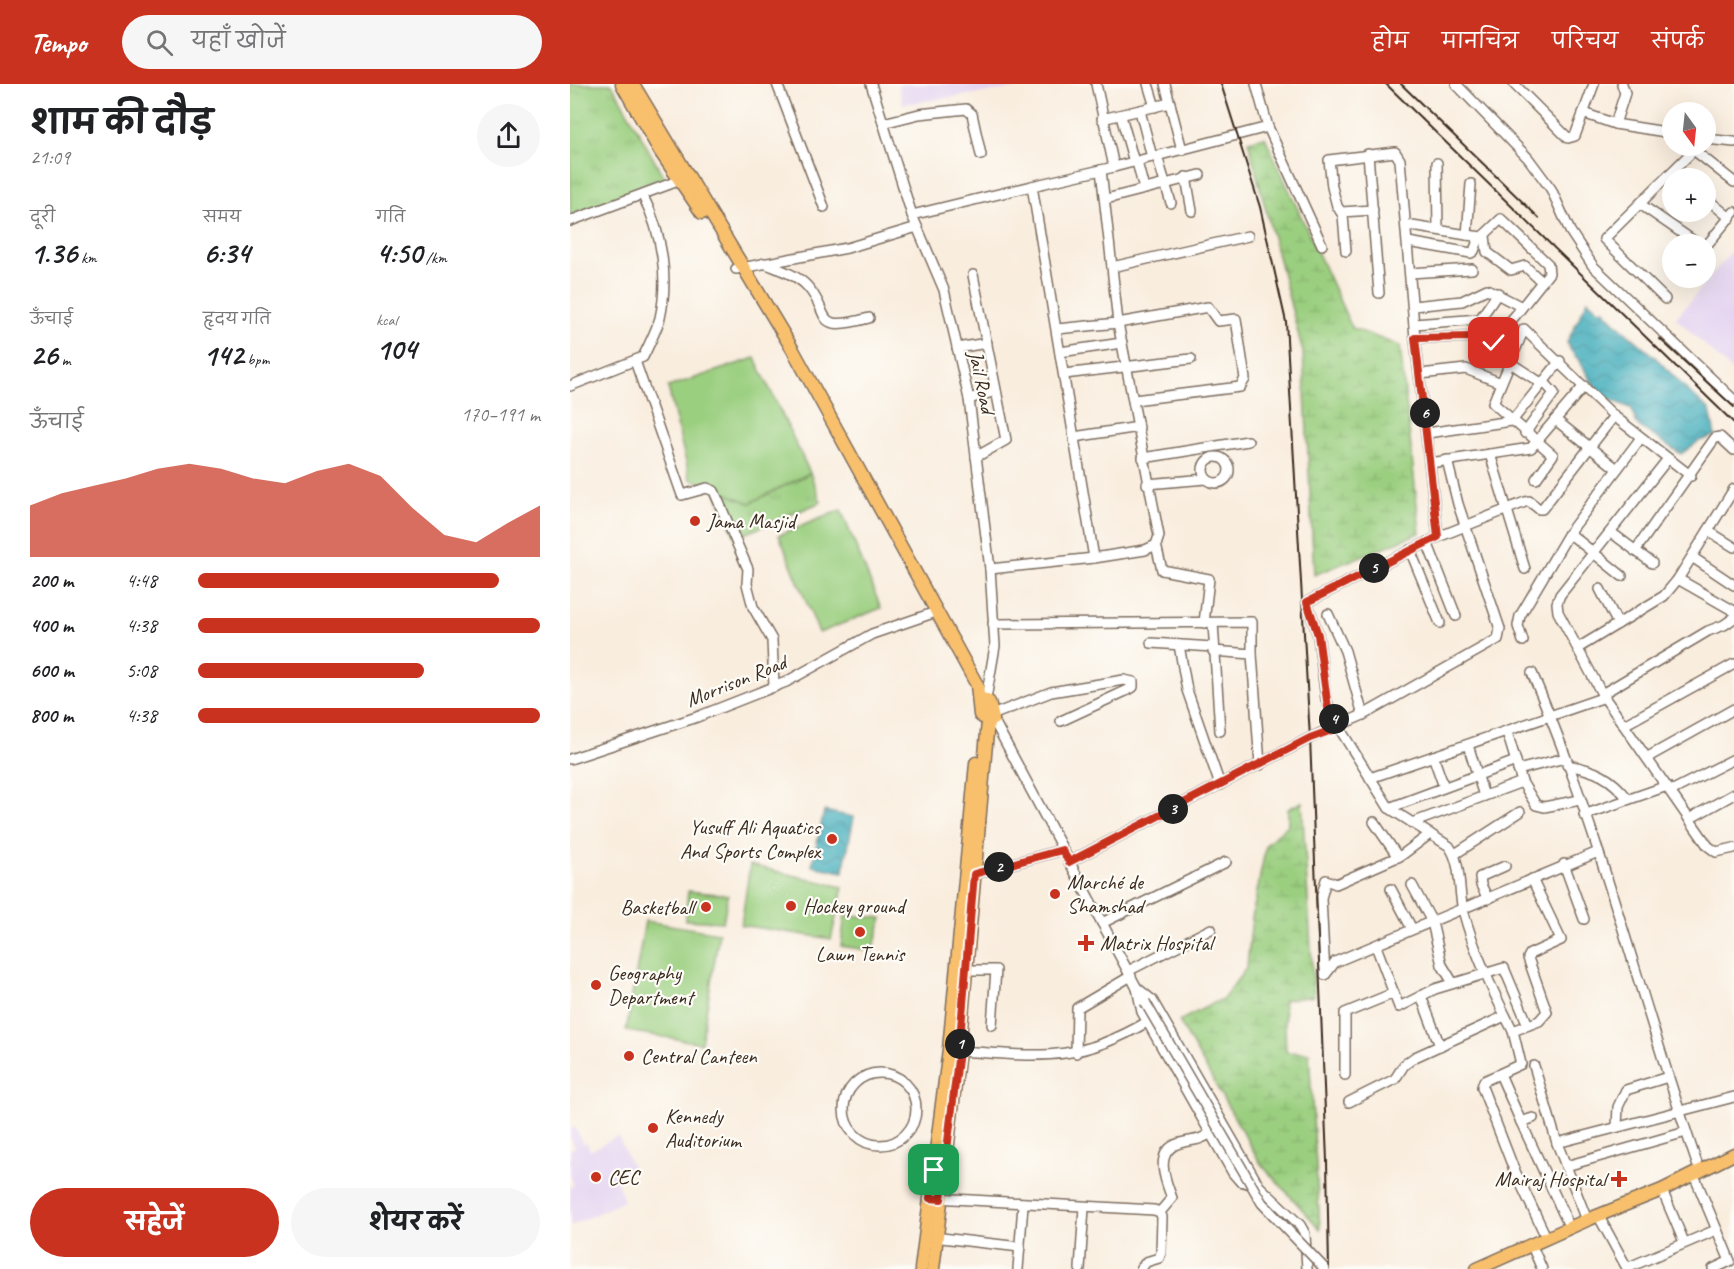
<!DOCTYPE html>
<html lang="hi">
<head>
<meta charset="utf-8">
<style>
  body { margin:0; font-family:Caveat,"Playpen Sans Deva",sans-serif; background:#f6f6f6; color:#202124; height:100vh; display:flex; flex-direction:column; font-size:22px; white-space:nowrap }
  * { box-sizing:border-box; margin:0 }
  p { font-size:20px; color:#757577 }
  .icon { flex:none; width:33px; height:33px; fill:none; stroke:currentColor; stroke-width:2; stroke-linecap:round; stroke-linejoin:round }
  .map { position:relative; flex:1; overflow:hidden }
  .sheet { display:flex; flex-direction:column; background:#fff; width:570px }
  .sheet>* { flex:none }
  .needle { width:39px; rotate:165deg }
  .tools { position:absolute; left:1092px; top:18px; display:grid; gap:12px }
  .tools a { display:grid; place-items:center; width:54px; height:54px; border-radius:50%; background:#fff; box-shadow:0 6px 24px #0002; font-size:30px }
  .pin { position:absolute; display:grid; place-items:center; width:51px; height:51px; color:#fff; margin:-26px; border-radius:12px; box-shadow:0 3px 9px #0006 }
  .km { position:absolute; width:30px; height:30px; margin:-15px; border-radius:50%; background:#222; color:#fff; font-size:16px; line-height:30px; text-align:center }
  .round { display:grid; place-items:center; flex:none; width:63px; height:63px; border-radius:32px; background:#f6f6f6 }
  .overview { display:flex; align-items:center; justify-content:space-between; height:102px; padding:0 30px }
  h1 { font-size:33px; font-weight:700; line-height:45px }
  .figures { display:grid; grid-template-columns:repeat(3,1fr); gap:9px; height:102px; padding:6px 30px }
  .figures div { display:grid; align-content:center }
  .figures b { font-size:30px; font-weight:700 }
  .figures small { font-size:16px; font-weight:400 }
  .figures p { font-size:16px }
  .chart { height:168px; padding:12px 30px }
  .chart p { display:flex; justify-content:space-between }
  .chart svg { width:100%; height:108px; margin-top:6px; fill:#c8321e; opacity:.7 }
  .action { display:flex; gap:12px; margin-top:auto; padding:12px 30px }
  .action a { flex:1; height:69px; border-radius:36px; background:#c8321e; color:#fff; font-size:24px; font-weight:700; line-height:69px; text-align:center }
  .action a+a { background:#f6f6f6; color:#202124 }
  ul { padding:0 30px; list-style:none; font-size:20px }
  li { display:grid; grid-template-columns:96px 72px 1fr; align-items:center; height:45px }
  li i { height:15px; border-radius:8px; background:#c8321e }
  header { display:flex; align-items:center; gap:36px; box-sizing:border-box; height:84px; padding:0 30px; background:#c8321e; color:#fff }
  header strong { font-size:28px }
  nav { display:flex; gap:33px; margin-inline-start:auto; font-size:21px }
  .search { width:420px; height:54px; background:#f6f6f6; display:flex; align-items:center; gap:15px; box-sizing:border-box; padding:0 21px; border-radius:33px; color:#757577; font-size:22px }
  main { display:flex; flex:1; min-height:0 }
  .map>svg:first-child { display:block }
</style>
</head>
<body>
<header>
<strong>Tempo</strong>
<div class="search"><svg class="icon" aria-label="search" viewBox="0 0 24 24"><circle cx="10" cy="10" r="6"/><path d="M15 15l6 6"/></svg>यहाँ खोजें</div>
<nav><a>होम</a><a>मानचित्र</a><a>परिचय</a><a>संपर्क</a></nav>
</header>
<main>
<section class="sheet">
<div class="overview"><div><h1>शाम की दौड़</h1><p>21:09</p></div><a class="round"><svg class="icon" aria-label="share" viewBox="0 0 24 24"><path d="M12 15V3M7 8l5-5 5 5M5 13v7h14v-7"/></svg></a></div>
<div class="figures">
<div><p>दूरी</p><b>1.36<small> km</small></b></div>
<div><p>समय</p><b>6:34</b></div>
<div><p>गति</p><b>4:50<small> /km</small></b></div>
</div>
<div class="figures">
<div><p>ऊँचाई</p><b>26<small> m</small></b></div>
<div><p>हृदय गति</p><b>142<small> bpm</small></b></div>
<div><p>kcal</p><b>104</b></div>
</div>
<div class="chart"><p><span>ऊँचाई</span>170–191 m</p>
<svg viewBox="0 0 160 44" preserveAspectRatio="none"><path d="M0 44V23L10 18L20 15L30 12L40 8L50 6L60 8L70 12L80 14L90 9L100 6L110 11L120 24L130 35L140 38L150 30L160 23V44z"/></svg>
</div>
<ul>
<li><b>200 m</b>4:48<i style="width:88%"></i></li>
<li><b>400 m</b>4:38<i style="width:100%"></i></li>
<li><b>600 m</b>5:08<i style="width:66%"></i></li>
<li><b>800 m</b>4:38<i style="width:100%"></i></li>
</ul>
<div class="action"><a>सहेजें</a><a>शेयर करें</a></div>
</section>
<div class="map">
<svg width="1164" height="1185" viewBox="0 0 1164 1185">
  <defs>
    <pattern id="grass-tufts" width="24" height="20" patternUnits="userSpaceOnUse" patternTransform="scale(1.5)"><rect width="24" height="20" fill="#9bcf80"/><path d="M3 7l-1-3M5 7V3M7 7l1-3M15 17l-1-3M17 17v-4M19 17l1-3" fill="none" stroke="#86b26e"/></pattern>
    <pattern id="wetland-marsh" width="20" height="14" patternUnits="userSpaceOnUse" patternTransform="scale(1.5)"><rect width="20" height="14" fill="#9bcf80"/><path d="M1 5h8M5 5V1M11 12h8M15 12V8" fill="none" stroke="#86b26e"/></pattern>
    <pattern id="water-waves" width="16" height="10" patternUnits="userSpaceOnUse" patternTransform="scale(1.5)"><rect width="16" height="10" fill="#3cabba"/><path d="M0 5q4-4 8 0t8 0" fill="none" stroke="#348b97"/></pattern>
  </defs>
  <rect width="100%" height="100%" fill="#fdfcf7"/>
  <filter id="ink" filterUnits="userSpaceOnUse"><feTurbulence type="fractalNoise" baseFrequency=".0167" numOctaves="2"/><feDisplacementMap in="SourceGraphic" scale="12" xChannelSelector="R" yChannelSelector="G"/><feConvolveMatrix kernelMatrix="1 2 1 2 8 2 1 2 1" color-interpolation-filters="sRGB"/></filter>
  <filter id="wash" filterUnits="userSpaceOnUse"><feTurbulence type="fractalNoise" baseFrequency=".008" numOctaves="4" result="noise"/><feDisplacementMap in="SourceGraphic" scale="24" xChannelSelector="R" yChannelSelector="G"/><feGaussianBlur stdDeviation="1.35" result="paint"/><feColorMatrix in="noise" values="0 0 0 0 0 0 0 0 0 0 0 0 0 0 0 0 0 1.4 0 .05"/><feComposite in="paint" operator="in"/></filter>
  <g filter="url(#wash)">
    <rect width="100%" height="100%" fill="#f9edde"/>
    <g fill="#e4d3f1">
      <polygon points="328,0 476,0 333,20"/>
      <polygon points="1164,164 1164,289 1106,234"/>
      <polygon points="5,1043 13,1060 17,1059 20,1067 48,1052 64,1087 46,1096 54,1117 0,1142 0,1104 4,1101 0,1091 0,1066 5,1063 0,1053 0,1045"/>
    </g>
    <g fill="url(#grass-tufts)" stroke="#6b7c4f" stroke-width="1.5">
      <polygon points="0,0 42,0 98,101 0,132"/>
      <polygon points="240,389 251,418 165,454 145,405 180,419"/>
    </g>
    <g fill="url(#wetland-marsh)" stroke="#6b7c4f" stroke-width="1.5">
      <polygon points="695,53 782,244 830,262 850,449 744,491 733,268 678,57"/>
      <polygon points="732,718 744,912 714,916 716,968 739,969 750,1145 691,1080 609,937 654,914 677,883 682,834 696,761 718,741 718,725"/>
    </g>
    <g fill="#9bcf80" stroke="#6b7c4f" stroke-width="1.5">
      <polygon points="185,274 240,389 180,419 120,395 98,303"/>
      <polygon points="271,426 311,524 249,549 209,451"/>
      <polygon points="180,781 273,803 261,855 171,841"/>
      <polygon points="118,807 158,811 153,838 115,836"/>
      <polygon points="275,831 312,834 303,867 271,862"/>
      <polygon points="75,837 149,849 131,959 56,947"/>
    </g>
    <g fill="url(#water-waves)" stroke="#3c6a6c" stroke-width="1.5">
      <path d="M1018,216L1029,226L1033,225C1049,245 1071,259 1089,277C1106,294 1120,311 1140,326L1145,352L1129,357L1111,370L1067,341L1062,325C1030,310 1029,313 1012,281C1007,271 1001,271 997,258Z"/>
      <polygon points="254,727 284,733 273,788 242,782"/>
    </g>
  </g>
  <g filter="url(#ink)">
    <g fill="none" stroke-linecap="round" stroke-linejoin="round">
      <g stroke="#7e6e61" stroke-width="12">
        <g id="minor">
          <polyline points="207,0 254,123"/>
          <polyline points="301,0 342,131 374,206 399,315 420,485 425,562 416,615"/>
          <polyline points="526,0 544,83 698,43"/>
          <polyline points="578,0 585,23"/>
          <polyline points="595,0 612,66"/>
          <polyline points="686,0 698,43 752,161"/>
          <polyline points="886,0 958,74 981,105 1000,147 1023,182 1164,316"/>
          <polyline points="944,0 998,54 1005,52 1024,0"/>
          <polyline points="570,27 582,73"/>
          <polyline points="1013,29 1045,40 1102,49"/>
          <polyline points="551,32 564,78"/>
          <polyline points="532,35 600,19"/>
          <polyline points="313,39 349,30 396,25 402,30 411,71"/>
          <polyline points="1045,40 1055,9 1052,0"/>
          <polyline points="1136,55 1164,58"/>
          <polyline points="1125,67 1164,98"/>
          <polyline points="798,70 809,209"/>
          <polyline points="587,72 601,119"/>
          <polyline points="567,78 574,105"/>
          <polyline points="867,79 868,145"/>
          <polyline points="531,86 542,183"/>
          <polyline points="616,93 622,127"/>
          <polyline points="1136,114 1160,134"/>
          <polyline points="536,115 630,91"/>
          <polyline points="1070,120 1128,160"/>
          <polyline points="771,128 803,126"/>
          <polyline points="342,131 462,102"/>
          <polyline points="0,137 116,94"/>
          <polyline points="836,141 897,151 901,100"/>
          <polyline points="915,152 917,168 941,186 955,182 972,198"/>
          <polyline points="838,158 901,169 904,167 909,154"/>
          <polyline points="1136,162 1164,128"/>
          <path d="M776,167L773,131L767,122L762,103L759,76L825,68L830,76L845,254L868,453L737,518L748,551L756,615L763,634L819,724L879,762C892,780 888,805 893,826C904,868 923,908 943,947"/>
          <path d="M194,179C208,185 225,190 236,201C263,229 240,250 299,234"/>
          <polyline points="166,185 277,164 347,143"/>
          <polyline points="840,189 902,185"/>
          <polyline points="403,191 436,356 406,373"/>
          <polyline points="1095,215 1034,155 1128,62"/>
          <polyline points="843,222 892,217 917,205 952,223 979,189 978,180 931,135 912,153 897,151"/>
          <polyline points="844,240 910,235 928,209"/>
          <polyline points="487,245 548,239 638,223 648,237 666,235 674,288 675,295 670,303 564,316"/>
          <polyline points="845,254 903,253 944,266"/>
          <path d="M924,259C931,245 943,236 952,223"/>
          <polyline points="387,264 417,259"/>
          <polyline points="490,268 552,259"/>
          <polyline points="65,277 112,411 137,404 144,407 178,485 177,500 183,523 202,556 204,603"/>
          <polyline points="939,278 971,299"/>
          <polyline points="494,290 621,275"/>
          <polyline points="850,290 896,285 931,299"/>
          <path d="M0,302L73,273C79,261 86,247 90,234C99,194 92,149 73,112"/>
          <polyline points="399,315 426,307"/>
          <polyline points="987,337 1047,385"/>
          <polyline points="857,349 942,337 990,277"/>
          <polyline points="955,349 984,309 973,297"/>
          <polyline points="504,353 569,343"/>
          <polyline points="920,370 955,485"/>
          <circle cx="646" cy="386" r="13"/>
          <polyline points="573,374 678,357"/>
          <polyline points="1097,376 990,511 987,519 988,528 1032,610 1138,762 1146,768 1164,764"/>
          <polyline points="860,379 961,364 1014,302"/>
          <polyline points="966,395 983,371 923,319 954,245 1044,332 1121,392"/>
          <polyline points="577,400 636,395"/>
          <polyline points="1138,447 1164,463"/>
          <polyline points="999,449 1052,492"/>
          <polyline points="1042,449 1082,479"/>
          <polyline points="868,453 955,418 959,417 969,425 972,425 1044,332"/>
          <polyline points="857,458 886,532"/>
          <polyline points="586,461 592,486 639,495 634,539"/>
          <polyline points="840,466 870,539"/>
          <polyline points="1065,467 1145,354 1150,353 1164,366"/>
          <polyline points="1122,473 1164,501"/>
          <polyline points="524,474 462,102 544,83"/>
          <polyline points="420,485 524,474 575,466 586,461 589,452 548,239 542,183 678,152"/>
          <polyline points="1108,495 1164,527"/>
          <polyline points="1030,505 1048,540"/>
          <polyline points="758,530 775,567 793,631"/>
          <polyline points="643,539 650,647"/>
          <polyline points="423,540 682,538 682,570"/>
          <polyline points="953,557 948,542 950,532 999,449 1070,355"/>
          <polyline points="581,559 643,563"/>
          <polyline points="609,561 617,606 650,701"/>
          <polyline points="1008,564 1094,512 1108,495 1164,405"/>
          <polyline points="643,567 682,570 690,681"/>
          <path d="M962,589C1032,750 1072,923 1130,1088"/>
          <polyline points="1032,610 1138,547 1154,541 1164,534"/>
          <polyline points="422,631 481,608 554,596 563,598 563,603 560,605 491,637"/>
          <polyline points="423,635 569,908"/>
          <polyline points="1054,641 1164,580"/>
          <polyline points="937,648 952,698 966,721 974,723 1010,716"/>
          <polyline points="898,661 914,712"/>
          <polyline points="863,672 874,703"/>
          <polyline points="1078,673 1164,625"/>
          <polyline points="0,675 127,633 216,598 302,550 366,528"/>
          <path d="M997,681C1025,686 1041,693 1058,715"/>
          <polyline points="948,686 995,674"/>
          <polyline points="800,694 1035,613"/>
          <polyline points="1101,707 1164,675"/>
          <polyline points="819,724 946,677"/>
          <polyline points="1014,731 1097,702"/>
          <polyline points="1119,735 1164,710"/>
          <polyline points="804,738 828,773"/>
          <polyline points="842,739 952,698"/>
          <polyline points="860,750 832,771 766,800 756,796 751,814 755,891 765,878 1028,768"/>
          <polyline points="885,770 950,728"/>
          <polyline points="499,778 740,654 793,631 928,555 930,545 888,420 877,376"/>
          <polyline points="994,780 1014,835"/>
          <polyline points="404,790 492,766"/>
          <polyline points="962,795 991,856 960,870 958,874 977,928 969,937 943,947 951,980 914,997 912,1003 943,1083 977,1155"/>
          <polyline points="842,801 862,838 872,881 883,899"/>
          <polyline points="821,805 842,845"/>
          <polyline points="918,815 911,801 910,793 935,782"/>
          <polyline points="532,839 656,778"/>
          <polyline points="806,862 829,923 865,905 934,884 958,941"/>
          <polyline points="396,886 426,886 422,941"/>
          <polyline points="558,887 641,845"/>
          <polyline points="567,904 582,916 689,1102 730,1141 735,1150 737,1185"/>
          <polyline points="567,904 572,928 663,1089 670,1097 684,1101"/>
          <polyline points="851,912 870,962"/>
          <path d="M389,967C468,972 506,980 577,938"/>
          <polyline points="506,969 507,924 561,892"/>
          <polyline points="964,982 987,1059 1164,1013"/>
          <circle cx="310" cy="1025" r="36"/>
          <polyline points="930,990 951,1038"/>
          <polyline points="775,991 775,929 824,909"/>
          <polyline points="779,1018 825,995 834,981 845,973 935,932"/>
          <polyline points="963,1034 951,1038 1000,1144"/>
          <polyline points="1047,1042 1048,1023 1056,1006 1098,993"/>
          <polyline points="987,1059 1017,1136"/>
          <polyline points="996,1082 1116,1048"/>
          <polyline points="1124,1091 1160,1177 1143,1185"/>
          <polyline points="1092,1106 1114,1158"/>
          <polyline points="365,1114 584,1126 590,1128 592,1133 591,1169 589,1174 576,1178 571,1185"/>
          <path d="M590,1128L602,1114C595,1096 583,1067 610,1059C624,1055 627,1058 641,1049"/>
          <polyline points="1028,1131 1057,1184 1146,1146"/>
          <polyline points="363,1153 450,1163"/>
          <polyline points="962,1162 972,1185"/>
          <polyline points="448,1185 453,1121"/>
          <polyline points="510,1185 514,1124"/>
        </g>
      </g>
      <g stroke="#7e6e61" stroke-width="15">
        <g id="major">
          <polyline points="52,0 90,67 132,129"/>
          <polyline points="63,0 223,266 407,601 410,631 418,637"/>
          <polyline points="351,1185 379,965 406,679"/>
          <polyline points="363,1185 389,967 418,637 423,635 419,618 410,614"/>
          <polyline points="907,1185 1017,1136 1092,1106 1164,1070"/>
        </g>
      </g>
      <use href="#minor" stroke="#fff" stroke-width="9"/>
      <use href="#major" stroke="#f8bf6c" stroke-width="12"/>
      <g stroke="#3b2a1e" stroke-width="2">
        <polyline points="651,0 690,123 716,238 740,654 757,1077 759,1185"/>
        <polyline points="816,0 1164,339"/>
        <polyline points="831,0 969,134"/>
        <polyline points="1090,255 1164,323"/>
      </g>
      <g stroke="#7e6e61" stroke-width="12" stroke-linecap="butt">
        <polyline id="minor-bridge" points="575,918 692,1119 755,1185"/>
      </g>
      <use href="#minor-bridge" stroke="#fff" stroke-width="9"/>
    </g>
  </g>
  <g fill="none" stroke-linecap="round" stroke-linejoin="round" filter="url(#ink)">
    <g stroke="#fff" stroke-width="12">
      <polyline id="route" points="364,1086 360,1114 371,1115 389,967 404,790 492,766 499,778 740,654 770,643 758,624 748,551 737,518 868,453 845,254 903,253 924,259"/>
    </g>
    <use href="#route" stroke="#c8321e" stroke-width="8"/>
  </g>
  <g fill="#c8321e" stroke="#fdfcf7" stroke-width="2">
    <circle cx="125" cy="437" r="6"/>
    <circle cx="262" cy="755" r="6"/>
    <circle cx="485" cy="810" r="6"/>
    <circle cx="221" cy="822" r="6"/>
    <circle cx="136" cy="823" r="6"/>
    <circle cx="290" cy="848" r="6"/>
    <path d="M513 850h6v6h6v6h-6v6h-6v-6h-6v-6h6z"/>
    <circle cx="26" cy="901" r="6"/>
    <circle cx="59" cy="972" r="6"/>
    <circle cx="83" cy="1044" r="6"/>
    <circle cx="26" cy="1093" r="6"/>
    <path d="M1046 1086h6v6h6v6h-6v6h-6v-6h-6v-6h6z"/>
  </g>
  <g text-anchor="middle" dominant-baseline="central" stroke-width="4.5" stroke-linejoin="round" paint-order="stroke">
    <g font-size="21" fill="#3b2a1e" stroke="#fdfcf7">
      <text transform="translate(412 298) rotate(78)">Jail Road</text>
      <text transform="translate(166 597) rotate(-22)">Morrison Road</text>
    </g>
    <g font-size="21" fill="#3b2a1e" stroke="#fdfcf7" text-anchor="start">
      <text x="137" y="437">Jama Masjid</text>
      <text x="250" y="743" text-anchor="end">Yusuff Ali Aquatics<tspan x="250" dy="24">And Sports Complex</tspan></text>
      <text x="497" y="798">Marché de<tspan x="497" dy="24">Shamshad</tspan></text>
      <text x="233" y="822">Hockey ground</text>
      <text x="124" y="823" text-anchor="end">Basketball</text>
      <text x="530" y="859">Matrix Hospital</text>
      <text x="290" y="870" text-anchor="middle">Lawn Tennis</text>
      <text x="38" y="889">Geography<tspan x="38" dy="24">Department</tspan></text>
      <text x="71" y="972">Central Canteen</text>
      <text x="95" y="1032">Kennedy<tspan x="95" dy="24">Auditorium</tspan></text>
      <text x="38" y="1093">CEC</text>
      <text x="1036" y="1095" text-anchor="end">Mairaj Hospital</text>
    </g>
  </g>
</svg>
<div class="tools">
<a><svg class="needle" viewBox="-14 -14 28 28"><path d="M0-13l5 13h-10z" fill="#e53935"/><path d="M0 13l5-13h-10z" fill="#757577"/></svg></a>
<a>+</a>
<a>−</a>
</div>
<div class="pin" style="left:364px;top:1086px;background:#1e9e55"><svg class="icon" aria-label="arrive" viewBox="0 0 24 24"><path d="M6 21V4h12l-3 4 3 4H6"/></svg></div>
<div class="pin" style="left:924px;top:259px;background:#d93025"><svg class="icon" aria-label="check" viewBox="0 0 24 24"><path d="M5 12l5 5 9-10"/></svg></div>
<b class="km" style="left:390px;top:960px">1</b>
<b class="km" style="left:429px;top:783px">2</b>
<b class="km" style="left:603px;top:725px">3</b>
<b class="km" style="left:764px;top:635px">4</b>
<b class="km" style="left:804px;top:484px">5</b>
<b class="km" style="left:855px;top:329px">6</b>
</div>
</main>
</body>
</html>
